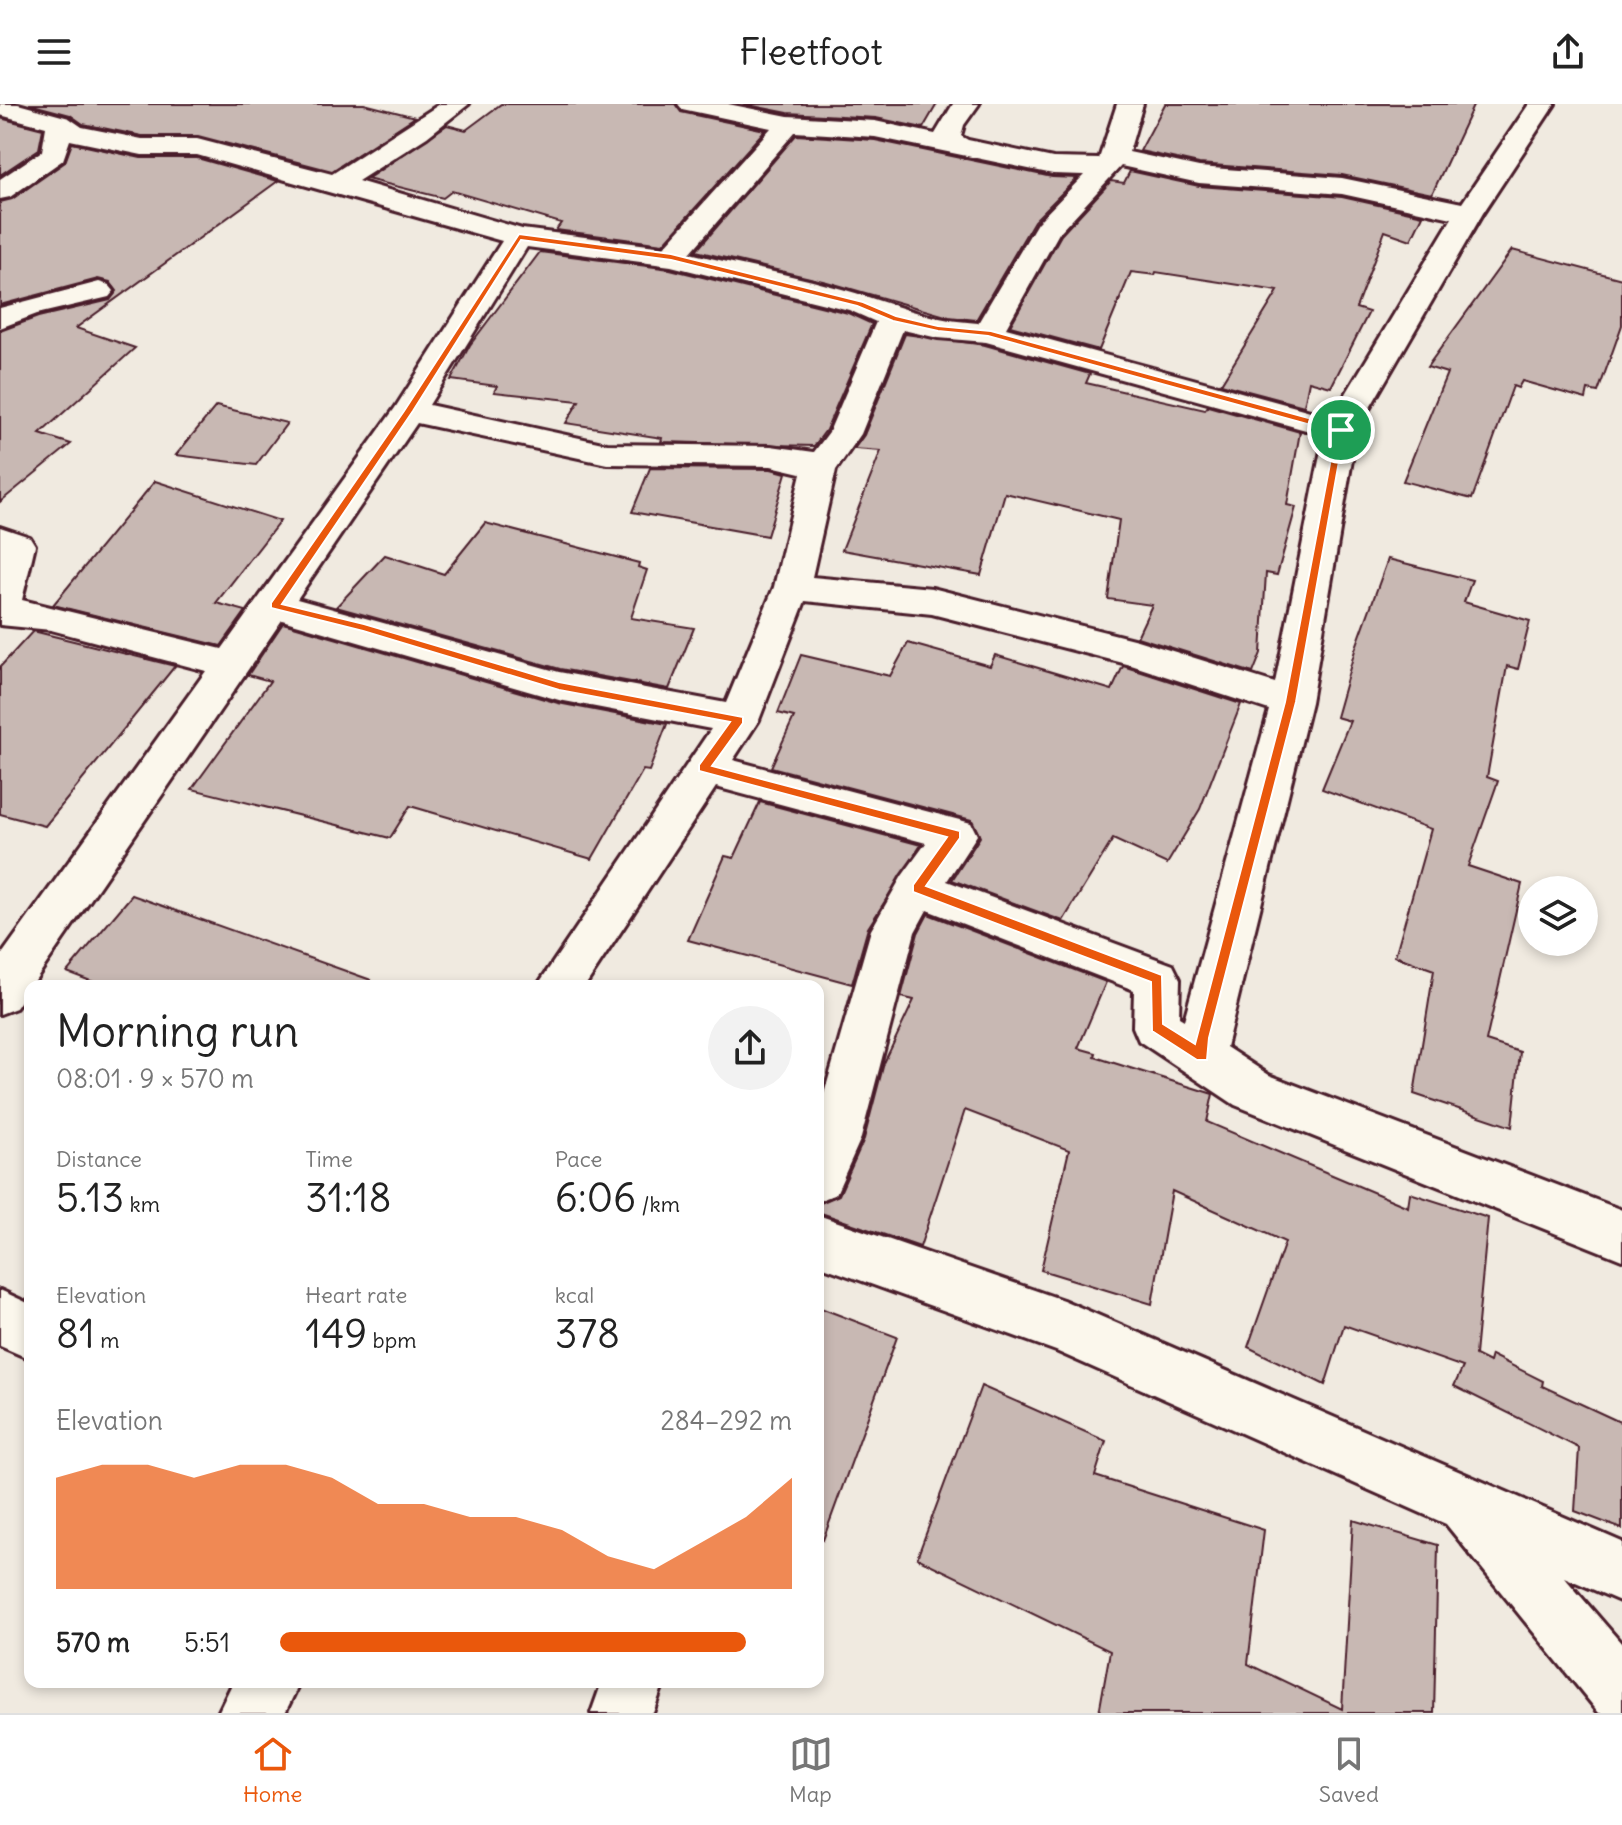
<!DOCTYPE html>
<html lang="en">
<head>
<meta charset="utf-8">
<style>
  body { margin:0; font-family:Delius,sans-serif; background:#f2f2f2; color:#222; height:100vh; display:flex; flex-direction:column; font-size:30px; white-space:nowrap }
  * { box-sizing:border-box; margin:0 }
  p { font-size:26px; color:#767676 }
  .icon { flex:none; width:44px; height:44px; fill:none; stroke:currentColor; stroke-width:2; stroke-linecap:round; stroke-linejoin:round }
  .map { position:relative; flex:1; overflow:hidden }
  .drawer { position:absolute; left:24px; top:876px; width:800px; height:708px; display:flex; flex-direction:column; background:#fff; border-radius:16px; box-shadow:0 4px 12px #0003 }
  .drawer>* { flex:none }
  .controls { position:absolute; left:1518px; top:772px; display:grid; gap:16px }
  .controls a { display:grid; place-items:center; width:80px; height:80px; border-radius:50%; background:#fff; box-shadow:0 4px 12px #0003; font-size:40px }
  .pin { position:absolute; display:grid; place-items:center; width:68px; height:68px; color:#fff; margin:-34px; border:4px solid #fff; border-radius:50%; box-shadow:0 2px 8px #0007 }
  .round { display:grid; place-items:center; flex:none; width:84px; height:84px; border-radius:42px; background:#f2f2f2 }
  .summary { display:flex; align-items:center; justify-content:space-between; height:136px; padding:0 32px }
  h1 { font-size:44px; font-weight:600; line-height:60px }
  .metrics { display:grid; grid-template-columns:repeat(3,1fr); gap:12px; height:136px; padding:8px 32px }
  .metrics div { display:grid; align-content:center }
  .metrics b { font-size:40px; font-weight:600 }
  .metrics small { font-size:22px; font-weight:400 }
  .metrics p { font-size:22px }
  .chart { height:224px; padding:16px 32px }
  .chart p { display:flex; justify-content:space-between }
  .chart svg { width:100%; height:144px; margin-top:8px; fill:#ea580c; opacity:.7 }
  ul { padding:0 32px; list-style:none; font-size:26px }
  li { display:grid; grid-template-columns:128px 96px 1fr; align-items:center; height:60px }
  li i { height:20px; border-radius:10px; background:#ea580c }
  header { display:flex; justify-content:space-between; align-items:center; height:104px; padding:0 32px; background:#fff; font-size:36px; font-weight:600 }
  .tab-bar { display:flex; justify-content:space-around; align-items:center; height:112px; border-top:2px solid #e0e0e0; background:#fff; font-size:22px; color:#767676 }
  .tab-bar a { display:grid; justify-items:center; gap:4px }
  .tab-bar .selected { color:#ea580c }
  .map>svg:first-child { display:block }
</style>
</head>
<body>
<header><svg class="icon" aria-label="menu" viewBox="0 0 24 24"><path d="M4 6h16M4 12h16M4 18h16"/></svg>Fleetfoot<svg class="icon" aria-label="share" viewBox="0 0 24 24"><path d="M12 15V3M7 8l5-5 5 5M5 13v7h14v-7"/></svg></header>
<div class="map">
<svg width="1622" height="1609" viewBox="0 0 1622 1609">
  <rect width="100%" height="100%" fill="#f0eae0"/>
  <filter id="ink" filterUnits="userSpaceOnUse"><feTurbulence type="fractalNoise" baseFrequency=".0125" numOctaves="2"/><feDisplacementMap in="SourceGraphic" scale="16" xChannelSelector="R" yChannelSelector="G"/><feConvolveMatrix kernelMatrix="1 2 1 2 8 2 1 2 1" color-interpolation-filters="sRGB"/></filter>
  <g filter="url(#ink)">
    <g fill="#c8b8b3" stroke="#4a1f2b" stroke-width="2">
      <polygon points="29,0 364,0 415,13 332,67 198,32 142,32 83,20 70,11"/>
      <polygon points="501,0 675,0 681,8 765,26 663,140 556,126 561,119 452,87 443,94 367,75 447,21 466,26"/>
      <polygon points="743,0 937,0 923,24 876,14 788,9"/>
      <polygon points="1165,0 1474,0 1432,90 1342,71 1199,60 1140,47"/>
      <polygon points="0,14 43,25 39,45 0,71"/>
      <polygon points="796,31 875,36 1052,73 1077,74 1034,117 976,216 949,213 827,178 696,147"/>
      <polygon points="72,39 141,54 197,54 278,77 76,224 135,244 40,330 71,340 0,398 0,227 38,213 110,196 117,187 110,178 98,175 0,201 0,98 12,95 65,58"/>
      <polygon points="1130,67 1199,82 1342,93 1423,111 1411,136 1385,127 1356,204 1369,208 1331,283 1309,277 1304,302 1221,280 1278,187 1156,168 1155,171 1131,168 1099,246 1010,222 1061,131 1111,77 1124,79"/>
      <polygon points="1512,146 1622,175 1622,221 1598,288 1588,286 1586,295 1522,277 1518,284 1513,282 1472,395 1403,377 1447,269 1427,263"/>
      <polygon points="540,148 670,165 848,209 872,220 826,326 814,342 661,338 662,334 566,319 579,297 494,288 497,282 451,276 470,241"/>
      <polygon points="905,230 985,241 1090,270 1086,279 1205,306 1208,302 1300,328 1287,401 1296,403 1277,471 1266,469 1261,549 1253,569 1137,533 1152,501 1108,495 1119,416 1005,389 981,471 842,446 881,347 854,345 864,331"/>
      <polygon points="216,302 287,319 256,361 176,351"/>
      <polygon points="650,364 771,365 786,369 767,432 632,408"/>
      <polygon points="155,377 280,417 216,499 246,507 221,542 53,501"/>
      <polygon points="485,419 639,459 638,463 647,466 631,514 694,524 669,585 560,565 336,503 385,451 444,470"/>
      <polygon points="1388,455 1472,476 1464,498 1530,517 1518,565 1507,562 1487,673 1498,677 1468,762 1522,780 1486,937 1520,948 1512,1023 1414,990 1434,866 1395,852 1431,725 1322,685 1350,617 1336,613 1355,546"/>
      <polygon points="283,519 558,599 667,620 649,667 643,666 592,755 410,702 390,734 192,685 270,577 248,571"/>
      <polygon points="33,527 175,562 45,722 0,710 0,563"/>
      <polygon points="908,539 990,562 995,551 1112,586 1123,562 1241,600 1200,705 1167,760 1113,735 1063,817 952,776 980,733 972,716 771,663 794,613 778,609 801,551 890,572"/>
      <polygon points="760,698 921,741 868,824 852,880 688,836 725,752 734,754"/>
      <polygon points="132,791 371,876 370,882 104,882 67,868"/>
      <polygon points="928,810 1106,878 1078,944 1096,949 1095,953 1213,990 1207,1018 1408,1103 1410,1089 1488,1114 1475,1251 1489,1258 1491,1251 1543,1277 1542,1282 1622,1319 1622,1425 1575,1407 1579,1344 1454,1282 1463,1263 1344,1221 1325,1281 1248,1243 1285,1138 1172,1087 1152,1200 1041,1166 1069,1046 965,1006 920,1143 818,1108 818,1100 839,1091 864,1035 884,959 914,896 901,893 918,829"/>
      <polygon points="818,1203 897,1233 823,1436 818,1435"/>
      <polygon points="981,1282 1106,1337 1095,1372 1264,1426 1248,1560 1342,1605 1353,1416 1438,1441 1434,1609 1099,1609 1110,1547 917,1454"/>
    </g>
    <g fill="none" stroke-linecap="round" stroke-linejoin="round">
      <g stroke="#4a1f2b" stroke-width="6">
        <g id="street">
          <path d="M0,0H18L69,14L82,23L142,35H197L332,70L440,0H469L427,33L358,77L522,125L664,143L771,24L682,5L678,0H728L788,12L875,17L935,30L953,0H979L964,21L961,32L968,36L1053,54L1099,55L1117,0H1143L1129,48L1199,63L1342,74L1462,99L1529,0H1555L1483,109L1357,326L1311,598L1226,943L1269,971L1622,1106V1156L1235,1001L1139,937L1133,923L1134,886L927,806L915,828L861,1034L836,1090L818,1097V1011L871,826L902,772L926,739L716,683L585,882H537L711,625L559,596L282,516L16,904L0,910V853L206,567L51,526L0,521V423L30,433L35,441L22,496L222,545L395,304L502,137L197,51H142L70,36L63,56L10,93L0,95V75L42,47L46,23L0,11ZM795,28L875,33L1053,70L1084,71L1037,119L978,219C934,216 912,207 871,194C812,174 749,164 690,149ZM1121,62L1199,79L1342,90L1452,114L1332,313L1006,224L1059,129ZM527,143L671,162L849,206L876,218L829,328L814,348L771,342L607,340L429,301ZM903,226L938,234L986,238L1324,331L1275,579L1137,536L932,484L812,473L836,366L861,330ZM417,319L607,360L771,362L801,369L774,483L726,599L559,568L297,495ZM805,497L932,510L1131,561L1269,606L1184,916L1179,913L1180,875L1173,861L947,777L977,731L971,719L733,656L759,616Z"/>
          <polygon points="99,178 109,181 114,187 109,193 37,210 0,224 0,204"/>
          <polygon points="818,1111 1063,1196 1622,1438 1622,1498 1564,1473 1622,1540 1622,1609 1599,1609 1446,1420 1056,1247 818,1161"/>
          <polygon points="0,1186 30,1200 30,1255 0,1242"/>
          <polygon points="233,1578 300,1578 285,1609 218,1609"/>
          <polygon points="602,1578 664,1578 653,1609 591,1609"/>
        </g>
      </g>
      <use href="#street" fill="#fbf7ec" fill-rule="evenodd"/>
    </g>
  </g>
  <path fill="#ea580c" stroke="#fff" stroke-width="2" fill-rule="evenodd" d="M519,130L671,150L863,198L896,212L938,222L991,227L1345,324L1296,598L1209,934L1207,956H1197L1152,927L1151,878L913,788V781L947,733L699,667V661L730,618L559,586L363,527L271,504V499L404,307ZM521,136L671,156L857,202L893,217L938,227L988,232L1336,328L1285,598L1195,940L1163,920L1162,871L926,782L960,734V727L712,662L743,619V613L559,578L364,520L282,500L413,307Z"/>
</svg>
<div class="controls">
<a><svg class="icon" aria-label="layers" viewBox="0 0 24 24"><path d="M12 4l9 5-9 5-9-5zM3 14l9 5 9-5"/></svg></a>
</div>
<div class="pin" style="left:1341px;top:326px;background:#1e9e55"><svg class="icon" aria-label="arrive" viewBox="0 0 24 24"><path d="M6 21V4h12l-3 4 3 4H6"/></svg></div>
<section class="drawer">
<div class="summary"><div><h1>Morning run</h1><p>08:01 · 9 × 570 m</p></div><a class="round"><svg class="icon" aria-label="share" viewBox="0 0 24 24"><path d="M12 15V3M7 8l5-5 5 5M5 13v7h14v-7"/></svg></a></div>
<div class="metrics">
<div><p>Distance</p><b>5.13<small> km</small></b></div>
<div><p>Time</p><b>31:18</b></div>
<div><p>Pace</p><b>6:06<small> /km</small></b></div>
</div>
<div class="metrics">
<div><p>Elevation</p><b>81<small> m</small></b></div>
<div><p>Heart rate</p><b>149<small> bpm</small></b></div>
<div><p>kcal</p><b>378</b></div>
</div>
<div class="chart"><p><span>Elevation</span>284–292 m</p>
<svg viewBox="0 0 160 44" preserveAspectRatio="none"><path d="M0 44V10L10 6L20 6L30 10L40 6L50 6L60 10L70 18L80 18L90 22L100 22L110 26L120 34L130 38L140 30L150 22L160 10V44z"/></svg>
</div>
<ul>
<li><b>570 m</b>5:51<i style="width:91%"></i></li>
</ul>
</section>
</div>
<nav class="tab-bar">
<a class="selected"><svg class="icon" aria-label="home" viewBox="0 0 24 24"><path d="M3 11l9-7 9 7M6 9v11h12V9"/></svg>Home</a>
<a><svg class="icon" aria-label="map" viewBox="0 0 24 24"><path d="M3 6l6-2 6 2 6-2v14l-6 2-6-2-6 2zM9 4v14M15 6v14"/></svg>Map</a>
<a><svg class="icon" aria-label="saved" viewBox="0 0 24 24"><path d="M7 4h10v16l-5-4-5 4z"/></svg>Saved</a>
</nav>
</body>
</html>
